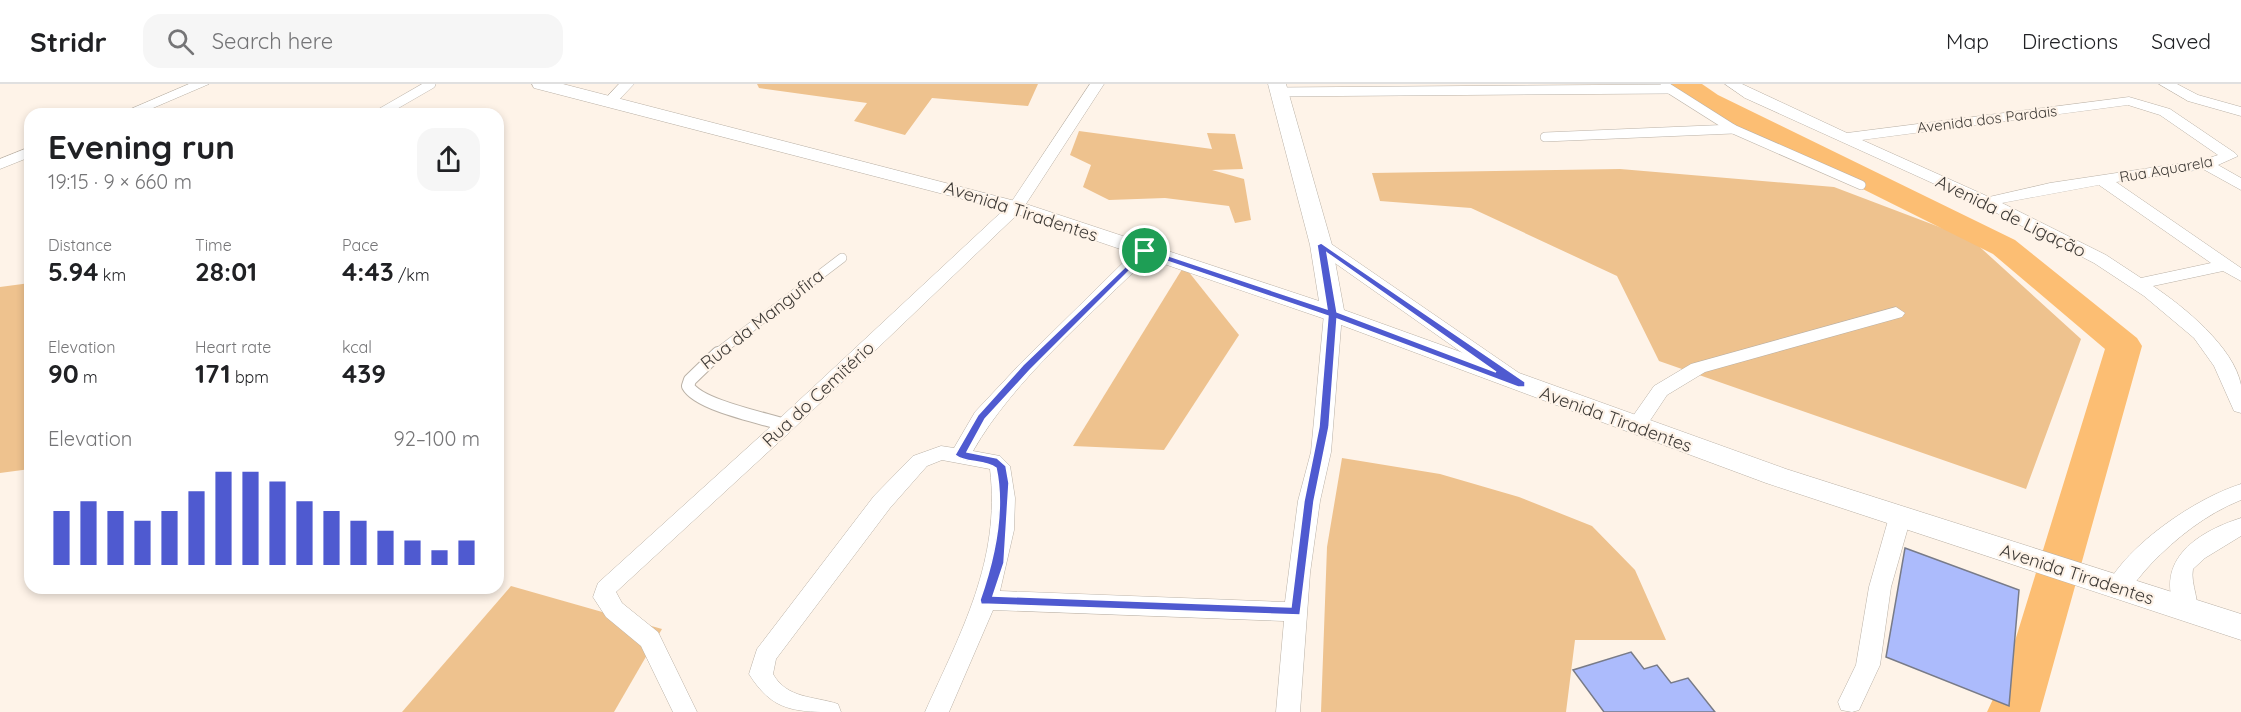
<!DOCTYPE html>
<html lang="en">
<head>
<meta charset="utf-8">
<style>
  body { margin:0; font-family:Quicksand,sans-serif; background:#f6f6f6; color:#202124; height:100vh; display:flex; flex-direction:column; font-size:22px; white-space:nowrap }
  * { box-sizing:border-box; margin:0 }
  p { font-size:20px; color:#757577 }
  .icon { flex:none; width:33px; height:33px; fill:none; stroke:currentColor; stroke-width:2; stroke-linecap:round; stroke-linejoin:round }
  .map { position:relative; flex:1; overflow:hidden }
  .panel { position:absolute; left:24px; top:24px; width:480px; height:486px; display:flex; flex-direction:column; background:#fff; border-radius:18px; box-shadow:0 3px 9px #0003 }
  .panel>* { flex:none }
  .pin { position:absolute; display:grid; place-items:center; width:51px; height:51px; color:#fff; margin:-26px; border:3px solid #fff; border-radius:50%; box-shadow:0 2px 6px #0007 }
  .round { display:grid; place-items:center; flex:none; width:63px; height:63px; border-radius:18px; background:#f6f6f6 }
  .overview { display:flex; align-items:center; justify-content:space-between; height:102px; padding:0 24px }
  h1 { font-size:33px; font-weight:700; line-height:45px }
  .figures { display:grid; grid-template-columns:repeat(3,1fr); gap:9px; height:102px; padding:6px 24px }
  .figures div { display:grid; align-content:center }
  .figures b { font-size:26px; font-weight:700 }
  .figures small { font-size:16px; font-weight:400 }
  .figures p { font-size:16px }
  .chart { height:168px; padding:12px 24px }
  .chart p { display:flex; justify-content:space-between }
  .chart svg { width:100%; height:108px; margin-top:6px; stroke:#4f5ad0; stroke-width:6 }
  header { display:flex; align-items:center; gap:36px; box-sizing:border-box; height:84px; padding:0 30px; background:#fff; border-bottom:2px solid #e0e0e0 }
  header strong { font-size:28px }
  nav { display:flex; gap:33px; margin-inline-start:auto; font-size:21px }
  .search { width:420px; height:54px; background:#f6f6f6; display:flex; align-items:center; gap:15px; box-sizing:border-box; padding:0 21px; border-radius:18px; color:#757577; font-size:22px }
  .map>svg:first-child { display:block }
</style>
</head>
<body>
<header>
<strong>Stridr</strong>
<div class="search"><svg class="icon" aria-label="search" viewBox="0 0 24 24"><circle cx="10" cy="10" r="6"/><path d="M15 15l6 6"/></svg>Search here</div>
<nav><a>Map</a><a>Directions</a><a>Saved</a></nav>
</header>
<div class="map">
<svg width="2241" height="628" viewBox="0 0 2241 628">
  <rect width="100%" height="100%" fill="#fef3e8"/>
  <g fill="#eec28e">
    <polygon points="757,0 1038,0 1028,22 932,14 905,51 854,37 867,19 759,4"/>
    <polygon points="1079,47 1212,65 1207,49 1235,50 1243,85 1212,86 1244,95 1251,136 1235,139 1229,122 1165,114 1109,116 1083,103 1091,81 1070,71"/>
    <polygon points="1620,85 1834,103 1971,155 2081,255 2026,405 1659,277 1617,192 1471,124 1380,117 1372,89"/>
    <polygon points="1184,182 1239,251 1164,366 1073,362"/>
    <polygon points="30,199 30,385 0,389 0,203"/>
    <polygon points="1342,374 1440,390 1519,413 1592,442 1635,486 1666,556 1575,556 1566,628 1321,628 1327,463"/>
    <polygon points="511,502 662,545 614,628 402,628"/>
  </g>
  <g fill="none" stroke-linecap="round" stroke-linejoin="round">
    <polygon fill="#fcbe73" fill-rule="evenodd" points="1670,0 1702,0 1718,11 2015,156 2137,254 2142,262 2040,628 1987,628 1994,613 1998,612 2105,265 1993,170 1698,23"/>
  </g>
  <g fill="#acbbfc" stroke="#787b88" stroke-width="1.5">
    <polygon points="1905,464 2019,506 2009,622 1886,573"/>
    <polygon points="1631,568 1644,585 1657,581 1671,599 1688,594 1715,628 1604,628 1573,586"/>
  </g>
  <g fill="none" stroke-linecap="round" stroke-linejoin="round">
    <g stroke="#bab1a6" stroke-width="10">
      <g id="service-far1">
        <polyline points="1665,2 1733,45 1861,101"/>
        <polyline points="1277,8 1669,5"/>
        <polyline points="379,30 431,0"/>
        <polyline points="1545,53 1733,45"/>
        <polyline points="716,270 842,174"/>
      </g>
    </g>
    <g stroke="#bab1a6" stroke-width="14">
      <path id="service" d="M718,269L690,296L688,302C698,321 763,334 785,341"/>
    </g>
    <g stroke="#bab1a6" stroke-width="1">
      <g id="minor">
        <polygon points="189,0 209,0 139,30 119,30"/>
        <polygon points="619,0 634,0 615,20 605,20 603,17"/>
        <polygon points="1090,0 1104,0 1022,126 792,346 616,508 622,519 658,548 697,628 673,628 641,562 606,533 593,513 598,499 778,336 1010,120"/>
        <path d="M1725,0H1742L1847,49L2129,13L2170,25L2235,69L2238,72L2218,81L2241,94V106L2203,85L2116,98L2241,184V197L2223,187L2153,202C2183,222 2234,263 2241,301C2241,310 2241,320 2241,329L2234,327L2214,282L2194,254L2144,212L2094,179L1981,121L1745,14ZM2128,21L2160,31L2218,71L2203,76L2050,99L1989,113L1862,56ZM2099,101L2211,179L2141,194L2106,171L2002,119Z"/>
        <polygon points="2159,0 2177,0 2198,11 2241,23 2241,32 2188,17"/>
        <polygon points="30,63 30,73 0,85 0,75"/>
        <polygon points="1321,156 1327,157 1519,289 1522,294 1519,299 1505,299 1315,165 1313,161 1315,157"/>
        <path d="M1145,162L1151,163L1153,167L1151,171C1093,229 1013,296 973,367L1000,372L1010,382L1015,414L1014,446L1000,507L1285,518L1298,417L1311,368L1324,230L1327,226H1339L1342,230L1331,368L1320,417L1310,489L1300,628H1276L1284,537L993,526L949,628H925C961,548 1001,476 990,385L942,376L927,382L890,424L776,575L773,590C787,615 814,612 838,620L841,628C794,628 773,628 749,590L757,565L874,412L913,372L941,362L954,364L975,328L1020,280L1139,163Z"/>
        <polygon points="1896,223 1905,229 1902,233 1705,288 1667,311 1643,347 1629,347 1626,342 1654,302 1691,280"/>
        <path d="M2241,400V416C2206,430 2176,454 2151,480C2142,489 2135,500 2126,508C2121,513 2115,512 2109,509L2106,503C2128,460 2196,414 2241,400Z"/>
        <polygon points="1900,425 1908,427 1911,433 1891,503 1880,581 1859,626 1852,628 1841,626 1838,618 1856,581 1869,503 1889,433 1892,427"/>
        <path d="M2241,434V452L2205,474L2193,485C2190,501 2202,519 2195,533L2187,535L2179,533C2151,479 2194,449 2241,434Z"/>
      </g>
    </g>
    <g stroke="#bab1a6" stroke-width="1">
      <polygon id="tertiary" points="532,0 563,0 1023,119 1319,217 1310,161 1268,0 1286,0 1332,161 1344,226 1786,385 2241,530 2241,556 1766,399 1325,235 1009,127 534,4"/>
    </g>
    <use href="#service-far1" stroke="#fff" stroke-width="9"/>
    <use href="#service" stroke="#fff" stroke-width="12"/>
    <use href="#minor" fill="#fff" fill-rule="evenodd"/>
    <use href="#tertiary" fill="#fff" fill-rule="evenodd"/>
  </g>
  <path fill="#4f5ad0" stroke="#fff" stroke-width="1.5" fill-rule="evenodd" d="M1321,159L1525,298V303H1518L1337,235L1329,343L1314,417L1300,531L981,520L980,516C994,476 1005,426 996,384C984,375 966,380 955,371L978,331L1023,281L1145,164L1327,225L1317,161ZM1327,169L1496,288L1337,228ZM1146,170L1328,232L1319,343L1304,417L1291,523L993,512L1004,479L1009,399L1006,382L997,374L967,368L985,335L1030,286Z"/>
  <g text-anchor="middle" dominant-baseline="central" stroke-width="4.5" stroke-linejoin="round" paint-order="stroke">
    <g font-size="15" fill="#3f3b37" stroke="#fef3e8">
      <text transform="translate(1987 35) rotate(-7)">Avenida dos Pardais</text>
      <text transform="translate(2166 85) rotate(-10)">Rua Aquarela</text>
    </g>
    <g font-size="18" fill="#3f3b37" stroke="#fef3e8">
      <text transform="translate(1021 127) rotate(18)">Avenida Tiradentes</text>
      <text transform="translate(2011 132) rotate(26)">Avenida de Ligação</text>
      <text transform="translate(762 235) rotate(-38)">Rua da Mangufira</text>
      <text transform="translate(818 310) rotate(-43)">Rua do Cemitério</text>
      <text transform="translate(1616 335) rotate(20)">Avenida Tiradentes</text>
      <text transform="translate(2077 490) rotate(18)">Avenida Tiradentes</text>
    </g>
  </g>
</svg>
<div class="pin" style="left:1145px;top:167px;background:#1e9e55"><svg class="icon" aria-label="arrive" viewBox="0 0 24 24"><path d="M6 21V4h12l-3 4 3 4H6"/></svg></div>
<section class="panel">
<div class="overview"><div><h1>Evening run</h1><p>19:15 · 9 × 660 m</p></div><a class="round"><svg class="icon" aria-label="share" viewBox="0 0 24 24"><path d="M12 15V3M7 8l5-5 5 5M5 13v7h14v-7"/></svg></a></div>
<div class="figures">
<div><p>Distance</p><b>5.94<small> km</small></b></div>
<div><p>Time</p><b>28:01</b></div>
<div><p>Pace</p><b>4:43<small> /km</small></b></div>
</div>
<div class="figures">
<div><p>Elevation</p><b>90<small> m</small></b></div>
<div><p>Heart rate</p><b>171<small> bpm</small></b></div>
<div><p>kcal</p><b>439</b></div>
</div>
<div class="chart"><p><span>Elevation</span>92–100 m</p>
<svg viewBox="0 0 160 44" preserveAspectRatio="none"><path d="M5 44V22M15 44V18M25 44V22M35 44V26M45 44V22M55 44V14M65 44V6M75 44V6M85 44V10M95 44V18M105 44V22M115 44V26M125 44V30M135 44V34M145 44V38M155 44V34"/></svg>
</div>
</section>
</div>
</body>
</html>
